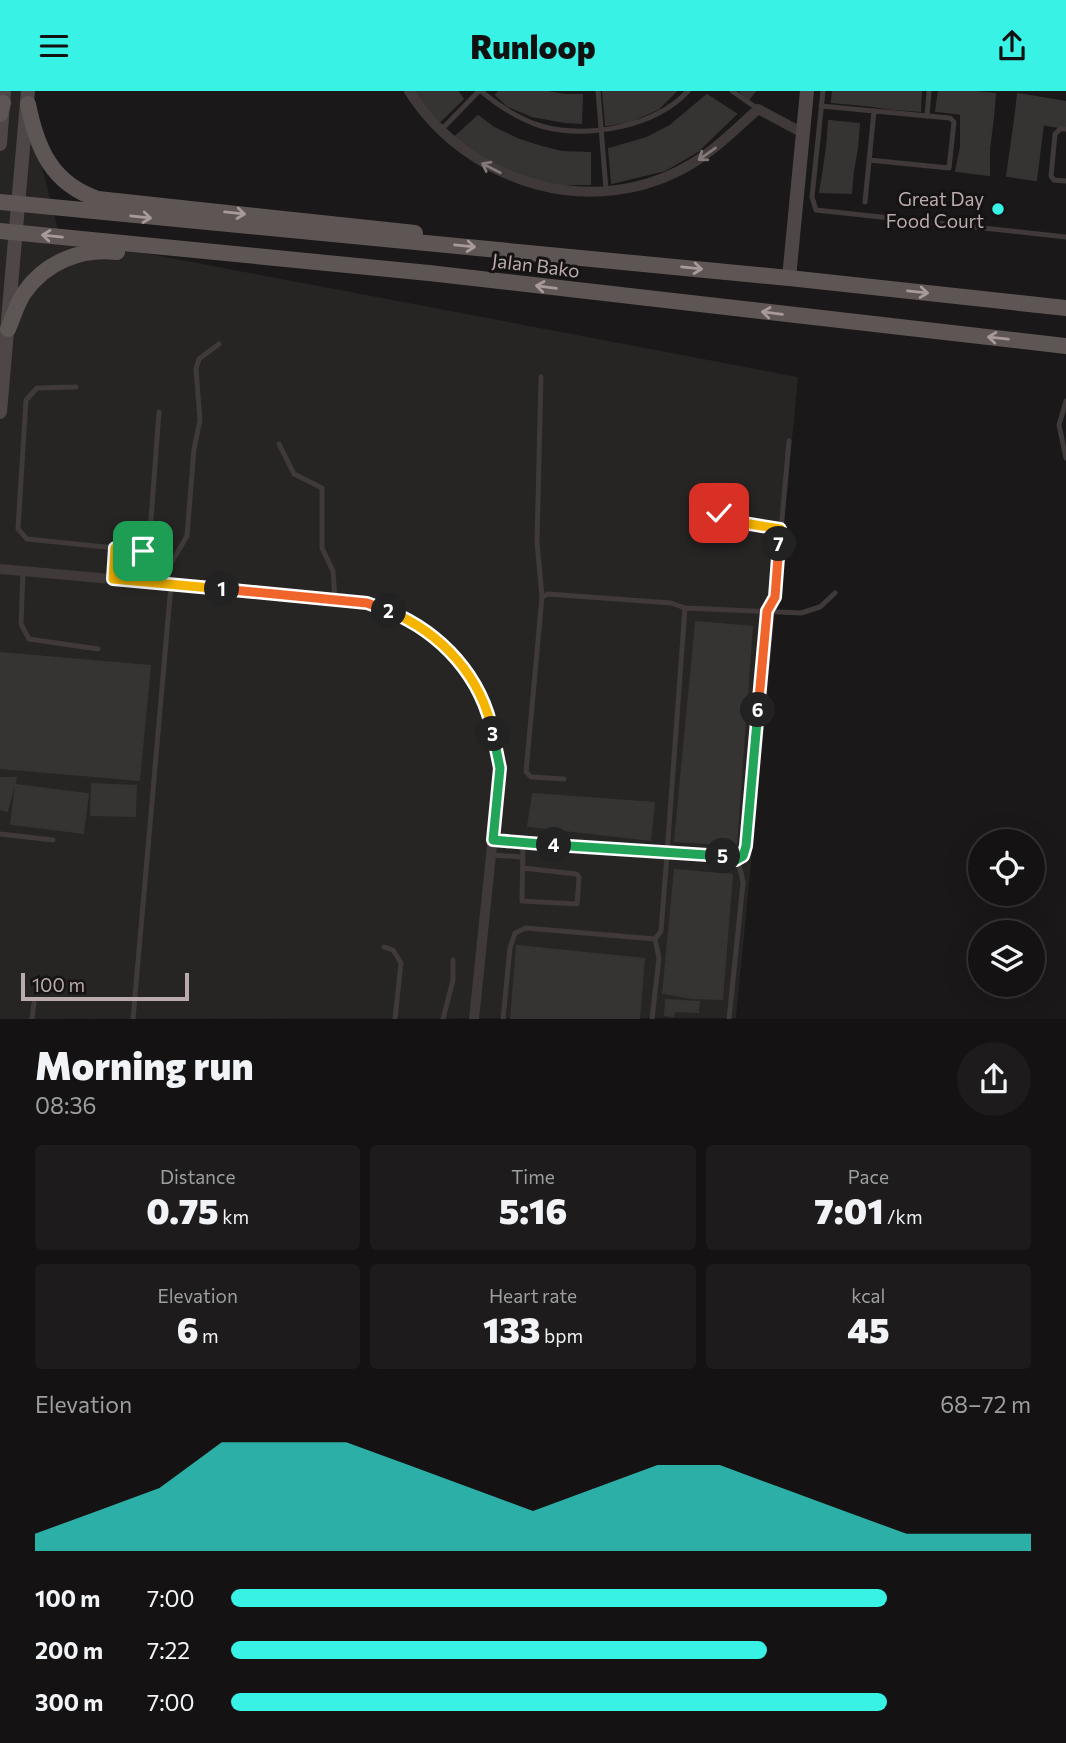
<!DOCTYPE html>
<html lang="en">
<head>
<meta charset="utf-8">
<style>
  body { margin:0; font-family:Commissioner,sans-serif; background:#1d1b1b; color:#f1f3f6; height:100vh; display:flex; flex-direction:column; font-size:26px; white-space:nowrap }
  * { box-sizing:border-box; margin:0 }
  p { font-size:23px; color:#9d9e9f }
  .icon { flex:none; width:38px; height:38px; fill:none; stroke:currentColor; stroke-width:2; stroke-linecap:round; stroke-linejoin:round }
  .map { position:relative; height:928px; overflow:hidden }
  .sheet { display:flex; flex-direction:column; background:#141212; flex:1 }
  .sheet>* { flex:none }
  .tools { position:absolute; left:968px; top:738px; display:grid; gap:14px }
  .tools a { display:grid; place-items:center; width:77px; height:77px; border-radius:50%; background:#141212; box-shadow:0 7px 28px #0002,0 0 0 2px #333232; font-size:35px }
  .scale { position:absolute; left:21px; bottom:18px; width:168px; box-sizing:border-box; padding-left:7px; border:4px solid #baaaab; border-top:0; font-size:19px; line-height:24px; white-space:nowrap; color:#baaaab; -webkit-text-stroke:5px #151313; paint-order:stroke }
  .pin { position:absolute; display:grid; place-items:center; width:60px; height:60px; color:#fff; margin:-30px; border-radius:14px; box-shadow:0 4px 10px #0006 }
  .km { position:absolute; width:35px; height:35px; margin:-18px; border-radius:50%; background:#222; color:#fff; font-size:19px; line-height:35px; text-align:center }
  .round { display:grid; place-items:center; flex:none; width:74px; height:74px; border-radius:37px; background:#1d1b1b }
  .summary { display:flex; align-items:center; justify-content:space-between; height:119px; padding:0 35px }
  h1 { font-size:38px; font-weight:800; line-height:52px }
  .figures { display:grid; grid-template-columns:repeat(3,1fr); gap:10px; height:119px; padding:7px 35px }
  .figures div { display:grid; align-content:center; border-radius:7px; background:#1d1b1b; text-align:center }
  .figures b { font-size:35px; font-weight:800 }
  .figures small { font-size:19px; font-weight:400 }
  .figures p { font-size:19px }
  .chart { height:196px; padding:14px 35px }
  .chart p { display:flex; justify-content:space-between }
  .chart svg { width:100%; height:126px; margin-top:7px; fill:#37f2e5; opacity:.7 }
  ul { padding:0 35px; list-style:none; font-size:23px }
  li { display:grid; grid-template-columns:112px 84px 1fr; align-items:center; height:52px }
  li i { height:18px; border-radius:9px; background:#37f2e5 }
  header { display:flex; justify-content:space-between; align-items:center; height:91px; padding:0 35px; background:#37f2e5; color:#111; font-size:32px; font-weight:800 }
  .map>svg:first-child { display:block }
</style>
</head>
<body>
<header><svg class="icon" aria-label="menu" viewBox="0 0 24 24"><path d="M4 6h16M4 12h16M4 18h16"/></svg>Runloop<svg class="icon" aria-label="share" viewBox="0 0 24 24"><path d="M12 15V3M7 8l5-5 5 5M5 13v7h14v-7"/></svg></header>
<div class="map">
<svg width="1066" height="928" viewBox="0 0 1066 928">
  <rect width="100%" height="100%" fill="#1a1818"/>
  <polygon fill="#272424" points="0,0 22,0 60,146 798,286 736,927 0,928"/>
  <g fill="#363333" stroke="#363332" stroke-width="2">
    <polygon points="415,0 431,0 419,8"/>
    <polygon points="431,0 449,0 427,17 419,8"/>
    <polygon points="449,0 457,0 463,8 439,31 427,17"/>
    <polygon points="499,0 522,0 508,15 496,4"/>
    <polygon points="522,0 547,1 532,25 508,15"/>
    <polygon points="603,0 676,0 658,18 628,31 606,34"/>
    <polygon points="740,0 755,0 747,10"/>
    <polygon points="833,0 865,0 864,14 832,11"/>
    <polygon points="865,0 894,0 894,18 864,14"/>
    <polygon points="894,0 921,0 920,20 894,18"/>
    <polygon points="939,0 964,0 961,23 936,20"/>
    <polygon points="964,0 995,3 993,27 961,23"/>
    <polygon points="547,1 566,4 565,31 532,25"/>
    <polygon points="1018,3 1066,11 1066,37 1015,29"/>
    <polygon points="566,4 582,4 581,32 565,31"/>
    <polygon points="707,4 736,23 698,60 665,79 612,92 609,58 647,47 670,35"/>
    <polygon points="961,23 993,27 989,58 961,56"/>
    <polygon points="478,25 494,37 478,70 454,47"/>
    <polygon points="1015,29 1043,33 1036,89 1007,85"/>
    <polygon points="829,30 859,33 857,57 827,56"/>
    <polygon points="494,37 517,48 506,77 478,70"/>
    <polygon points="517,48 538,55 531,87 506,77"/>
    <polygon points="538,55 562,61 562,93 531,87"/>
    <polygon points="827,56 857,57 853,80 824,77"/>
    <polygon points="961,56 989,58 989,84 956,80"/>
    <polygon points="562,61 590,62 590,93 562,93"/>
    <polygon points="824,77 853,80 851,102 820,101"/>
    <polygon points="696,531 752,536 736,754 675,750"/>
    <polygon points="0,562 150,575 139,689 0,677"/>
    <polygon points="0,687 16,687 7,720 0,718"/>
    <polygon points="92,693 136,695 135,725 91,724"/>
    <polygon points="16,694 88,703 83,742 11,733"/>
    <polygon points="533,703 654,712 650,749 528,735"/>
    <polygon points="675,779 732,784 722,908 692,907 663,902"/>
    <polygon points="517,855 644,868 639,928 511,928"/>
    <polygon points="666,909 699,911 698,921 674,920 673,925 665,924"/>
  </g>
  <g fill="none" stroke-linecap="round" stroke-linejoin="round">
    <g stroke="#3f3939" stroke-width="5">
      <path d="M481,0C499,15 518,28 541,35C587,48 655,36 688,0"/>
      <polyline points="598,0 606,98"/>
      <polyline points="732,0 758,18"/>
      <polyline points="823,0 812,106 816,119 1066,146"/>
      <polyline points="821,15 874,20"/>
      <polyline points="927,25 929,0"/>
      <polyline points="442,38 479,0"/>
      <polyline points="1066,38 1060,38 1055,43 1051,85 1054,89 1066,90"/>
      <polyline points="865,111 874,20 950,27 954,31 949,77 869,69"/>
      <polyline points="541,286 537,451 542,506"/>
      <polyline points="76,296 37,297 26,309 18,438 27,448 115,457 113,488"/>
      <polyline points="1066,310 1059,334 1066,367"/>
      <polyline points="279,353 294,383 322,397 322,457 333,480 335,509"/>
      <polyline points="719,414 720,428 728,432 780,438"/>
      <polyline points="115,457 143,460 149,455 159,321"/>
      <polyline points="23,480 21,533 29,548 98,558"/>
      <polyline points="564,688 531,686 526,681 542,506 548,503 671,512 685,517 801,522 820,516 835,502"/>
      <polyline points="0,743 53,749"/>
      <polyline points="493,749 667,763 685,517"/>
      <polyline points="491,764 522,766"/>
      <polyline points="736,769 743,765 746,755 767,520 775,506 789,350"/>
      <polyline points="523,777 576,783 579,786 577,813 522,810 523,751"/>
      <polyline points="384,856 393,859 401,872 395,928"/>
      <polyline points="32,928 34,912"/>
      <polyline points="133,928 171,494 167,479 187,445 194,358 200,329 196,278 199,268 219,253"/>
      <polyline points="443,928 453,889 453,869"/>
      <path d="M503,928L510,857L515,842L526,837L655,848L661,840L667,763L729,766C740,771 741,780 743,792L729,928"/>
      <polyline points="652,928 659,867 655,848"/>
    </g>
    <g stroke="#3f3939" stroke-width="10">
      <path d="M409,0C468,93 595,132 693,72C717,57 737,37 758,18L803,42"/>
      <polyline points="0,478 367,511 401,525 430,542 469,580 489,623 500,677 474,928"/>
    </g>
    <g stroke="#4f4747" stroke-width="14">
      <polyline points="0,53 4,0"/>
      <polyline points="789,187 807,0"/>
      <polyline points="0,321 28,0"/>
    </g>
    <g stroke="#5e5555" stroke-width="16">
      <path d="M28,13C37,58 52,93 98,108L415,142"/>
      <polyline points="0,23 3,12"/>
      <polyline points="0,111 789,187 1066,217"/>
      <polyline points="0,140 429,182 1066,255"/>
      <path d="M8,238C13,227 17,212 24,202C45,171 81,157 117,161"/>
    </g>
  </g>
  <defs><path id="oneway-shaft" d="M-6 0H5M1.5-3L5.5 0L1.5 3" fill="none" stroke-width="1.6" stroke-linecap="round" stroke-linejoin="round" transform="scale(1.75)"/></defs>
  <g stroke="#837778">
    <use href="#oneway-shaft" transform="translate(707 63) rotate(145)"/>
    <use href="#oneway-shaft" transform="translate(491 77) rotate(-153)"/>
  </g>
  <g stroke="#a8999a">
    <use href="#oneway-shaft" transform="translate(235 122) rotate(6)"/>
    <use href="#oneway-shaft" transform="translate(141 126) rotate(6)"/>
    <use href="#oneway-shaft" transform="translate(52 145) rotate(-174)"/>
    <use href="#oneway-shaft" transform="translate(465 155) rotate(6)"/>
    <use href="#oneway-shaft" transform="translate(692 177) rotate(6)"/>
    <use href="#oneway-shaft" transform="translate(546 196) rotate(-173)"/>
    <use href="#oneway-shaft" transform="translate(918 201) rotate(6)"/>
    <use href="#oneway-shaft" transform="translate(772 222) rotate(-173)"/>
    <use href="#oneway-shaft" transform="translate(998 247) rotate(-174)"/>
  </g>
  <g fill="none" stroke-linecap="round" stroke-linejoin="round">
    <g stroke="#fff" stroke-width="14">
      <polyline id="split-1" points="143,460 115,457 113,488 222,498"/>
    </g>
    <g stroke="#fff" stroke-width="14">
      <polyline id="split-2" points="222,498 367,512 389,520"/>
    </g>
    <g stroke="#fff" stroke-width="14">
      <path id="split-3" d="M389,520C442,542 482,586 493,643"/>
    </g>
    <g stroke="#fff" stroke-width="14">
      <polyline id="split-4" points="493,643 500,677 493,749 554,754"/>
    </g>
    <g stroke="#fff" stroke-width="14">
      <polyline id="split-5" points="554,754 723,765"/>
    </g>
    <g stroke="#fff" stroke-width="14">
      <polyline id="split-6" points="723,765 736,769 743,765 746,755 758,619"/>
    </g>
    <g stroke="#fff" stroke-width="14">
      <polyline id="split-7" points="758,619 767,520 775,506 779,453"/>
    </g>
    <g stroke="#fff" stroke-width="14">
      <polyline id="split-8" points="719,422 720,428 780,438 779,453"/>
    </g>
    <use href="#split-1" stroke="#f5b400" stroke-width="9"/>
    <use href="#split-2" stroke="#f0652b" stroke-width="9"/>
    <use href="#split-3" stroke="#f5b400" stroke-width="9"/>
    <use href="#split-4" stroke="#22a559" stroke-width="9"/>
    <use href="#split-5" stroke="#22a559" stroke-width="9"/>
    <use href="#split-6" stroke="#22a559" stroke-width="9"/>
    <use href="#split-7" stroke="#f0652b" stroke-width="9"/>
    <use href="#split-8" stroke="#f5b400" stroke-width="9"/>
  </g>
  <circle fill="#37f2e5" stroke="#151313" stroke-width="2.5" cx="998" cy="118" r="7"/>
  <g text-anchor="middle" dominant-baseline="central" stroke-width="6" stroke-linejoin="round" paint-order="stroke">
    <g font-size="19" fill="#baaaab" stroke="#151313" text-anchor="end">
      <text x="984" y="107">Great Day<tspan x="984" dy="22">Food Court</tspan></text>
    </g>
    <g font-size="19" fill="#baaaab" stroke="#151313">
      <text transform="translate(536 174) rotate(7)">Jalan Bako</text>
    </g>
  </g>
</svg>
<div class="tools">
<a><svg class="icon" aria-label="locate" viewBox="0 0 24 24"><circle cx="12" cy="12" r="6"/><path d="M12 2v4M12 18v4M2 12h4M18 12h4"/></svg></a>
<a><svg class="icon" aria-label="layers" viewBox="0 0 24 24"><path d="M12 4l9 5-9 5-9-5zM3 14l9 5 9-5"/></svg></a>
</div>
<div class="scale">100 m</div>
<div class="pin" style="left:143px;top:460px;background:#1e9e55"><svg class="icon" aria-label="arrive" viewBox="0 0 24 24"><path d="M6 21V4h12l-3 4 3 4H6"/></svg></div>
<div class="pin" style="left:719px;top:422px;background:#d93025"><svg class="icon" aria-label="check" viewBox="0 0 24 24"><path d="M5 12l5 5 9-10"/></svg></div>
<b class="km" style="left:222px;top:498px">1</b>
<b class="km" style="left:389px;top:520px">2</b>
<b class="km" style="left:493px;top:643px">3</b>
<b class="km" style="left:554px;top:754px">4</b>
<b class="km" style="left:723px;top:765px">5</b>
<b class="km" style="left:758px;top:619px">6</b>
<b class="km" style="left:779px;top:453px">7</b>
</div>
<section class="sheet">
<div class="summary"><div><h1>Morning run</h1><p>08:36</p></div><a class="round"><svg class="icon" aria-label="share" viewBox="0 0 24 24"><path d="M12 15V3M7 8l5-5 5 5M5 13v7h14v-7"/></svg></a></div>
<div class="figures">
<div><p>Distance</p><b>0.75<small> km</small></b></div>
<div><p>Time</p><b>5:16</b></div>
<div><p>Pace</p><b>7:01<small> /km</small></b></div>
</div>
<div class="figures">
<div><p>Elevation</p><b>6<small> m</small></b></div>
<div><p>Heart rate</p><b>133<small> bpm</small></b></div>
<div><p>kcal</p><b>45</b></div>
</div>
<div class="chart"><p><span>Elevation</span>68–72 m</p>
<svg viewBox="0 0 160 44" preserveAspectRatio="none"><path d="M0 44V38L10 30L20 22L30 6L40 6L50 6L60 14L70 22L80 30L90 22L100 14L110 14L120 22L130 30L140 38L150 38L160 38V44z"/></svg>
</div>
<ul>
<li><b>100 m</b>7:00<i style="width:82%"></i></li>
<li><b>200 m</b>7:22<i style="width:67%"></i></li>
<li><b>300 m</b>7:00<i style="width:82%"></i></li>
</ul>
</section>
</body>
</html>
